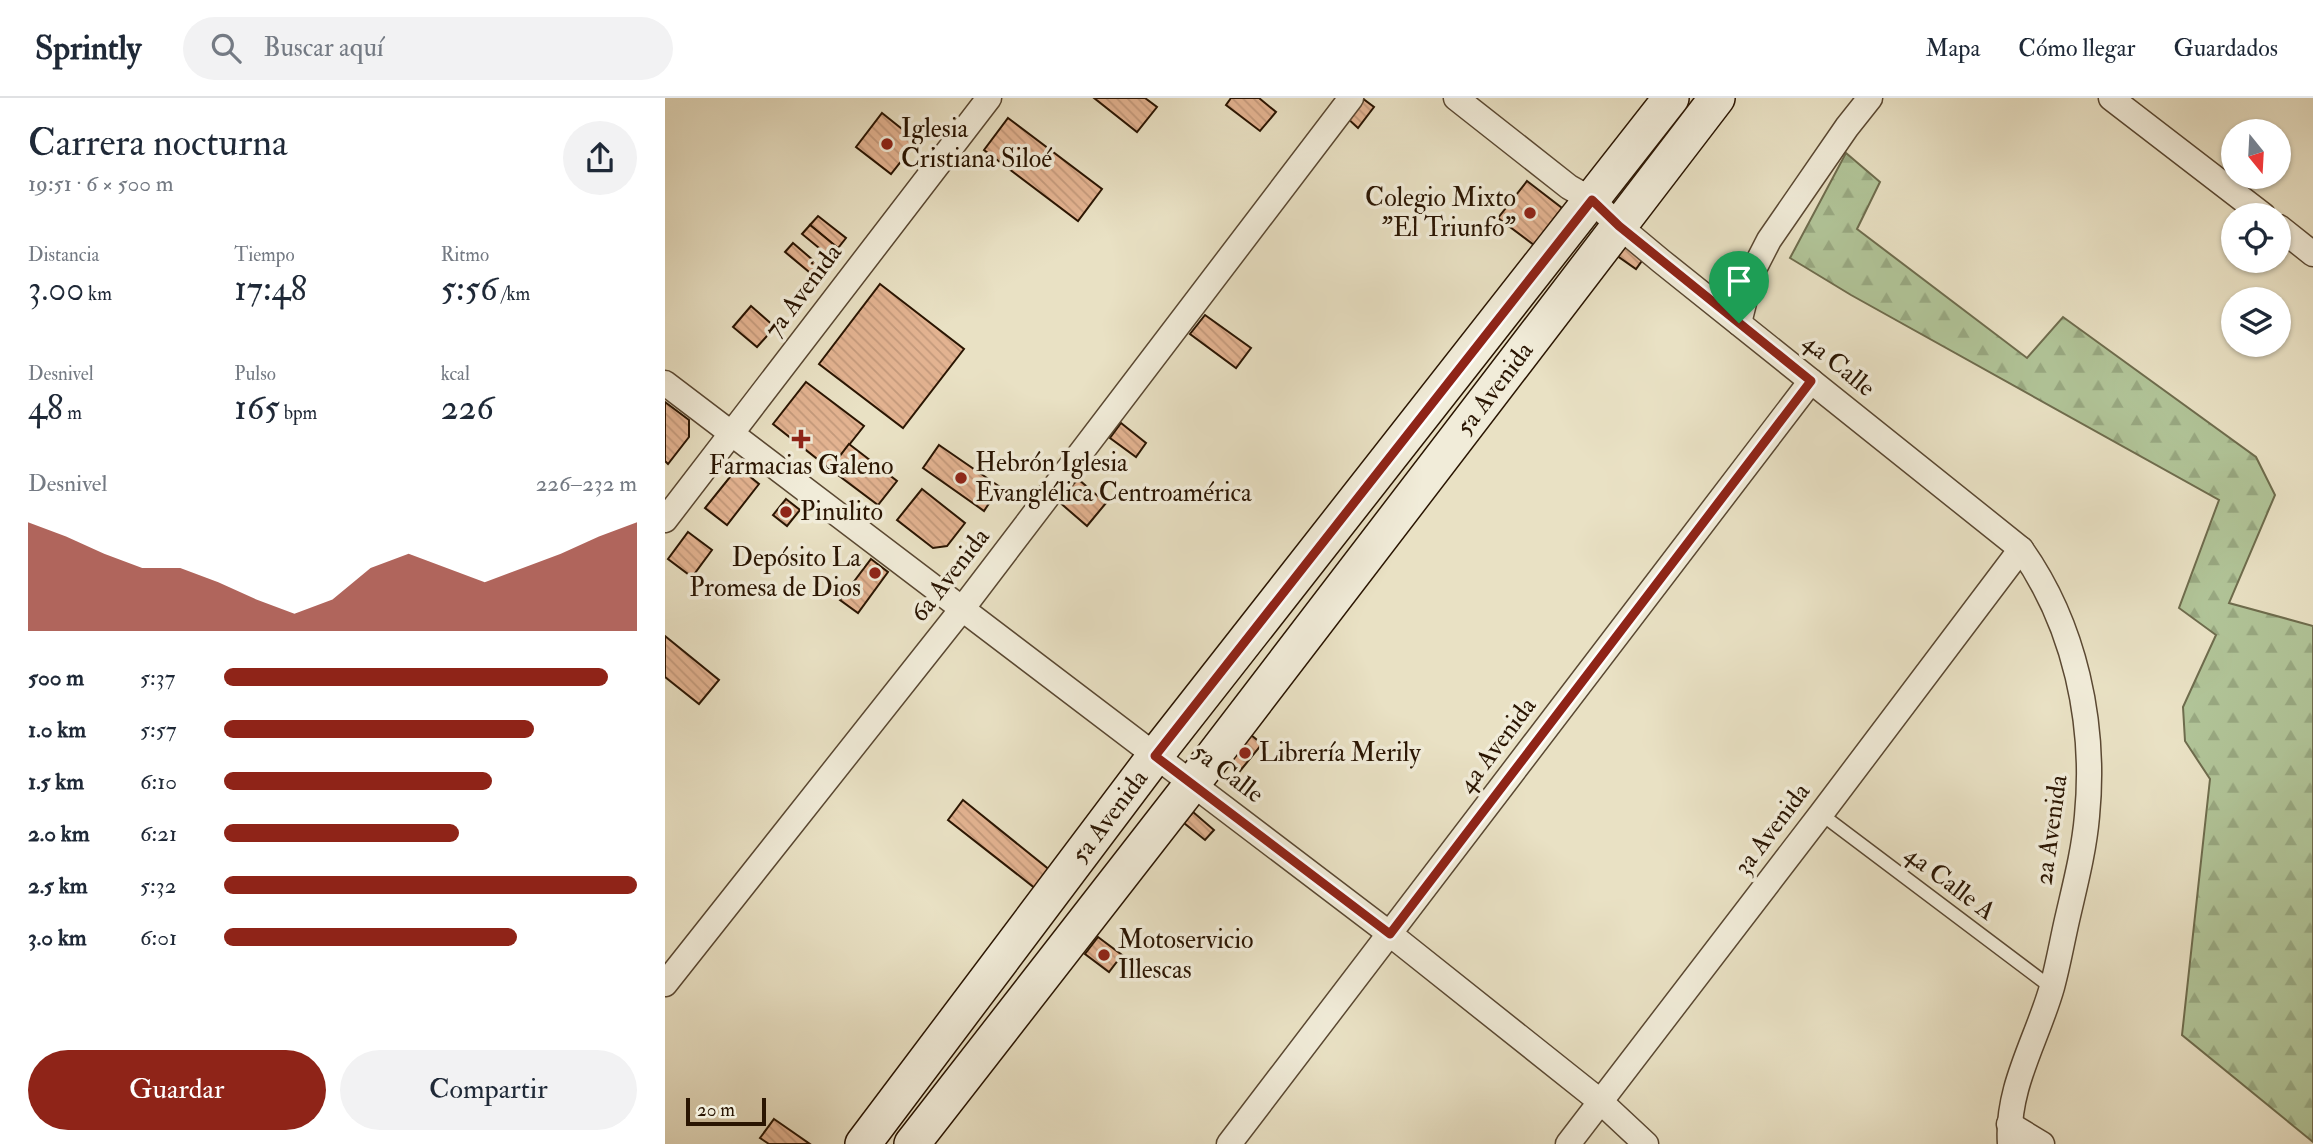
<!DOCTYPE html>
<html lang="es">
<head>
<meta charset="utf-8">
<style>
  body { margin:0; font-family:"IM FELL Double Pica",serif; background:#f2f2f3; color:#1f2937; height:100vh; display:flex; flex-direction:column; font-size:26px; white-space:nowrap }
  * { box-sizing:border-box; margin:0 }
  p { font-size:23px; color:#747a83 }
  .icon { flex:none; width:38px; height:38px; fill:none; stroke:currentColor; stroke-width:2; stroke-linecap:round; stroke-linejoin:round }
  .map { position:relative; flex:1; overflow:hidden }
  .drawer { display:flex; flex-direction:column; background:#fff; width:665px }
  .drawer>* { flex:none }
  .needle { width:46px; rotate:162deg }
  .fabs { position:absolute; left:1556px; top:21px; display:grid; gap:14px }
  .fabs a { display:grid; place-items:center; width:70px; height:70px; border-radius:50%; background:#fff; box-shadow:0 2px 5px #0004; font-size:35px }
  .scale { position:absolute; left:21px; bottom:18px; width:80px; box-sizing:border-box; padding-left:7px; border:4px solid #2a1502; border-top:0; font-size:19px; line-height:24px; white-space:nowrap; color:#2a1502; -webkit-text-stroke:5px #f1ecd9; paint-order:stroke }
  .pin { position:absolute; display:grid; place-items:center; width:60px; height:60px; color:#fff; margin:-72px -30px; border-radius:50% 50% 50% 0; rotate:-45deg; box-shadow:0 0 7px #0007 }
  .pin .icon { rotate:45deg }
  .round { display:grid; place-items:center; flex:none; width:74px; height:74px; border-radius:37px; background:#f2f2f3 }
  .headline { display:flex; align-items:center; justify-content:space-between; height:119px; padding:0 28px }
  h1 { font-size:38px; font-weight:600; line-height:52px }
  .stats { display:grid; grid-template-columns:repeat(3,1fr); gap:10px; height:119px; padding:7px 28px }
  .stats div { display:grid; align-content:center }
  .stats b { font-size:35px; font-weight:600 }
  .stats small { font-size:19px; font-weight:400 }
  .stats p { font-size:19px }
  .chart { height:196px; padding:14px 28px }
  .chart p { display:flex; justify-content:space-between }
  .chart svg { width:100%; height:126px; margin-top:7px; fill:#8f2418; opacity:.7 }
  .action { display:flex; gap:14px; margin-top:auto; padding:14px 28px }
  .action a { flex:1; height:80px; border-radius:42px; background:#8f2418; color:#fff; font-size:28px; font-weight:600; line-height:80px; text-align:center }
  .action a+a { background:#f2f2f3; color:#1f2937 }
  ul { padding:0 28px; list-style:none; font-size:23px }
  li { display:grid; grid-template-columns:112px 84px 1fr; align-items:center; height:52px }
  li i { height:18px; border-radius:9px; background:#8f2418 }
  header { display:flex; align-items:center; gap:42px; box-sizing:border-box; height:98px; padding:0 35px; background:#fff; border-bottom:2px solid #e0e1e3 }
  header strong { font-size:33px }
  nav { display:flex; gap:38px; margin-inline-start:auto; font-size:24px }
  .search { width:490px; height:63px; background:#f2f2f3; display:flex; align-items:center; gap:18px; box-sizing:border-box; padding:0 24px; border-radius:38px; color:#747a83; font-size:26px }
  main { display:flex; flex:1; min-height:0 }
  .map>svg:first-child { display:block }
</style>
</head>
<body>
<header>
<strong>Sprintly</strong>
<div class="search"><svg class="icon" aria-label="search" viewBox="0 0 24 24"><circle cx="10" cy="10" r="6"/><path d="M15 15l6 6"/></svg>Buscar aquí</div>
<nav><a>Mapa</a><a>Cómo llegar</a><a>Guardados</a></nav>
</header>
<main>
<section class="drawer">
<div class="headline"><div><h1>Carrera nocturna</h1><p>19:51 · 6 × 500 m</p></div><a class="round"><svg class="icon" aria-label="share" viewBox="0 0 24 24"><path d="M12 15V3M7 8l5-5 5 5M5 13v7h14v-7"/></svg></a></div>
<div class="stats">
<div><p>Distancia</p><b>3.00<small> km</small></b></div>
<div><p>Tiempo</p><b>17:48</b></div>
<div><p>Ritmo</p><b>5:56<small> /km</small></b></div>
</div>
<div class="stats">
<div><p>Desnivel</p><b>48<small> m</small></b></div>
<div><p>Pulso</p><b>165<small> bpm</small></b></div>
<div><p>kcal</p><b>226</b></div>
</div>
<div class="chart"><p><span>Desnivel</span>226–232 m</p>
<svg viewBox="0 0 160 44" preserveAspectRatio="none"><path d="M0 44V6L10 11L20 17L30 22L40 22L50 27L60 33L70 38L80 33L90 22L100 17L110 22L120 27L130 22L140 17L150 11L160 6V44z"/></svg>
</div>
<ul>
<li><b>500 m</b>5:37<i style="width:93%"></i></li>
<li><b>1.0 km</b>5:57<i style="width:75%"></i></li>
<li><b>1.5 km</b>6:10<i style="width:65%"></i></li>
<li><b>2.0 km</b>6:21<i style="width:57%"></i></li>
<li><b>2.5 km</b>5:32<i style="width:100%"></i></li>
<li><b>3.0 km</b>6:01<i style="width:71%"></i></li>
</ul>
<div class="action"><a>Guardar</a><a>Compartir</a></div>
</section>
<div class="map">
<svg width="1648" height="1046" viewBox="0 0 1648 1046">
  <defs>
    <pattern id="forest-firs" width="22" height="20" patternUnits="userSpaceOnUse" patternTransform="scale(1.75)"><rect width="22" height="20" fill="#b1c498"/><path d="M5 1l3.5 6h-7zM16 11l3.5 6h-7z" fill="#98a881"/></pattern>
    <pattern id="building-back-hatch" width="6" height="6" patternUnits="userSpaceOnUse" patternTransform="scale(1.75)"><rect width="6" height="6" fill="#e3b391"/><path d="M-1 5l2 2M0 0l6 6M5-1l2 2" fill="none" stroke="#c3997b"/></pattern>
  </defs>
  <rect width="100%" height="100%" fill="#e9e1c4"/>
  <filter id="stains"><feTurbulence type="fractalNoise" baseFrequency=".00286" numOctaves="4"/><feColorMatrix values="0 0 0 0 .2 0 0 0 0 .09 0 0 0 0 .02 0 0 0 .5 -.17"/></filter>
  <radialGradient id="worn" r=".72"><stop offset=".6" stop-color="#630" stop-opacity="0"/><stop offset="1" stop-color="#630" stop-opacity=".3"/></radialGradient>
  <polygon fill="url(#forest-firs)" stroke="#6e6c4d" stroke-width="2" points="1181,55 1215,84 1192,131 1362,260 1398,219 1591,359 1610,397 1564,505 1648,528 1648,1044 1517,937 1545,681 1520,643 1518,609 1551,537 1514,510 1554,402 1186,197 1125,160"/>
  <g fill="url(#building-back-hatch)" stroke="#2a1502" stroke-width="2">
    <polygon points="429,0 480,0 492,9 472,34"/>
    <polygon points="566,0 594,0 611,14 595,33 561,7"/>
    <polygon points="697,0 709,9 693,30 680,18"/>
    <polygon points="217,15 252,43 226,76 191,49"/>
    <polygon points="343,20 437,91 413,123 319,52"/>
    <polygon points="862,83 897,110 869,147 833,120"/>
    <polygon points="153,118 181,140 173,150 145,127"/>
    <polygon points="145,127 173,150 165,159 137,136"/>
    <polygon points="962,139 982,156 971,171 948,155"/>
    <polygon points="128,145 156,169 149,178 120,154"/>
    <polygon points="215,186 299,251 238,330 154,266"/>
    <polygon points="86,208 110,229 92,249 68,229"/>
    <polygon points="540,217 586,250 571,270 525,236"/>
    <polygon points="141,284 199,328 165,371 108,326"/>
    <polygon points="0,304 24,322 24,339 3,366 0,363"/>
    <polygon points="456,325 481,345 471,359 445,340"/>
    <polygon points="184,346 232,383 213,407 165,371"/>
    <polygon points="274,347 335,389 319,413 258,370"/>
    <polygon points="73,369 94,386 62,427 40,410"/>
    <polygon points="413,381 441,405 422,428 393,403"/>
    <polygon points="257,391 300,425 282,448 268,450 232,422"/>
    <polygon points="121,401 135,412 122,428 108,417"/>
    <polygon points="23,434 47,452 27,479 3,461"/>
    <polygon points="206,461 223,474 193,515 175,502"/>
    <polygon points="0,538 54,582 34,606 0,579"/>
    <polygon points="586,637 597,646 575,673 564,664"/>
    <polygon points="298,702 386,773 371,791 283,722"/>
    <polygon points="528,714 549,732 540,742 519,725"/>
    <polygon points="433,839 457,857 444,874 420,856"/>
    <polygon points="109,1021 145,1046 104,1046 95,1040"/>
  </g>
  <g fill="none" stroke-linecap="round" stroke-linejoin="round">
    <g stroke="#5a4832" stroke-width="15">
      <polyline id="service" points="1156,716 1387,890"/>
    </g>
    <g stroke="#5a4832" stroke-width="27">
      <g id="minor">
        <path d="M791,0L904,89L927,102L954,128L996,163L1356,451C1410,527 1431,625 1422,718C1419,753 1410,787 1402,822C1397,844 1393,867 1387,889C1372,942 1341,990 1345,1046"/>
        <polyline points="1446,0 1598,117"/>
        <polyline points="1614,129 1648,156"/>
        <polyline points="1074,225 1086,177 1104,142 1182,29 1205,0"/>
        <polyline points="0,285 725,836 936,1004 981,1046"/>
        <polyline points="0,422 324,0"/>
        <polyline points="0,886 297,511 686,0"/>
        <polyline points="1344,1026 1377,1046"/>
        <polyline points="564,1046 1146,283"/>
        <polyline points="903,1046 1156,716 1356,451"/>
      </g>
    </g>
    <g stroke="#2a1502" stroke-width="38">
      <g id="secondary">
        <path id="s1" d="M198,1046L490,658L1006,0"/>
        <path id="s2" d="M247,1046L527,686L1052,0"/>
      </g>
    </g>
    <use href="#service" stroke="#f1ecd9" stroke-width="12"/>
    <use href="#minor" stroke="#f1ecd9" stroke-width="24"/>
    <use href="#secondary" stroke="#f1ecd9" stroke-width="35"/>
  </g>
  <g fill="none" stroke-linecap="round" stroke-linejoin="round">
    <g stroke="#fff" stroke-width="14">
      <polygon id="route" points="927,102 954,128 1146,283 725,836 490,658"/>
    </g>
    <use href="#route" stroke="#8f2418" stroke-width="9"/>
  </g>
  <g fill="#8f2418" stroke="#f1ecd9" stroke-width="2.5">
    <circle cx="222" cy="46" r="7"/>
    <circle cx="865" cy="115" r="7"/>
    <path d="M132.5 330.5h7v7h7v7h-7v7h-7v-7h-7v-7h7z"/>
    <circle cx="296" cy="380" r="7"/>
    <circle cx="121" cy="414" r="7"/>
    <circle cx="210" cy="475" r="7"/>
    <circle cx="580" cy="655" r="7"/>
    <circle cx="439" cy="857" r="7"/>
  </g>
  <g text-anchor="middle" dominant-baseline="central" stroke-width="7" stroke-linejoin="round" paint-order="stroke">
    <g font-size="26" fill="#2a1502" stroke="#f1ecd9" text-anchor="start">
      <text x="236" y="31">Iglesia<tspan x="236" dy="30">Cristiana Siloé</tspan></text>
      <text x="851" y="100" text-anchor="end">Colegio Mixto<tspan x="851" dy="30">"El Triunfo"</tspan></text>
      <text x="310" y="365">Hebrón Iglesia<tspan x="310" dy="30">Evanglélica Centroamérica</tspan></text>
      <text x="136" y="368" text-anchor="middle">Farmacias Galeno</text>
      <text x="135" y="414">Pinulito</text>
      <text x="196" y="460" text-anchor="end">Depósito La<tspan x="196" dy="30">Promesa de Dios</tspan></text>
      <text x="594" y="655">Librería Merily</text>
      <text x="453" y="842">Motoservicio<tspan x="453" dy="30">Illescas</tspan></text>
    </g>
    <g font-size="26" fill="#2a1502" stroke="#f1ecd9">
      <text transform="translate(138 193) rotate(-53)">7a Avenida</text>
      <text transform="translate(1174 267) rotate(39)">4a Calle</text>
      <text stroke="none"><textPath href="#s2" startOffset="954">5a Avenida</textPath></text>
      <text transform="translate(285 477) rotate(-52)">6a Avenida</text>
      <text transform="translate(832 647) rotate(-53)">4a Avenida</text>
      <text transform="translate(563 675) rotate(37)">5a Calle</text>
      <text stroke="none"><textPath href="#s1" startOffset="410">5a Avenida</textPath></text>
      <text transform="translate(1107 731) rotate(-53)">3a Avenida</text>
      <text transform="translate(1386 732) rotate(-82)">2a Avenida</text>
      <text transform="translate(1285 785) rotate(37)">4a Calle A</text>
    </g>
  </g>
  <rect width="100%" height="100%" filter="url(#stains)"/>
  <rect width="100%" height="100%" fill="url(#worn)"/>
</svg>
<div class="fabs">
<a><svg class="needle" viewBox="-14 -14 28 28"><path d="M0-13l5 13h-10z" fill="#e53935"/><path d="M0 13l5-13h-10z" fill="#747a83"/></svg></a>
<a><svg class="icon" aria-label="locate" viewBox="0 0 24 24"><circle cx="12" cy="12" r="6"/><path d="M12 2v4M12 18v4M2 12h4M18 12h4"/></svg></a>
<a><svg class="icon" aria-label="layers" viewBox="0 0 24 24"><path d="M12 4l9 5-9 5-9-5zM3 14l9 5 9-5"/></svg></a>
</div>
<div class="scale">20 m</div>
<div class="pin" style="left:1074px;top:225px;background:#1e9e55"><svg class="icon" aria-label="arrive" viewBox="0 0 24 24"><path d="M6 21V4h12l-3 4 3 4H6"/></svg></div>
</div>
</main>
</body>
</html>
